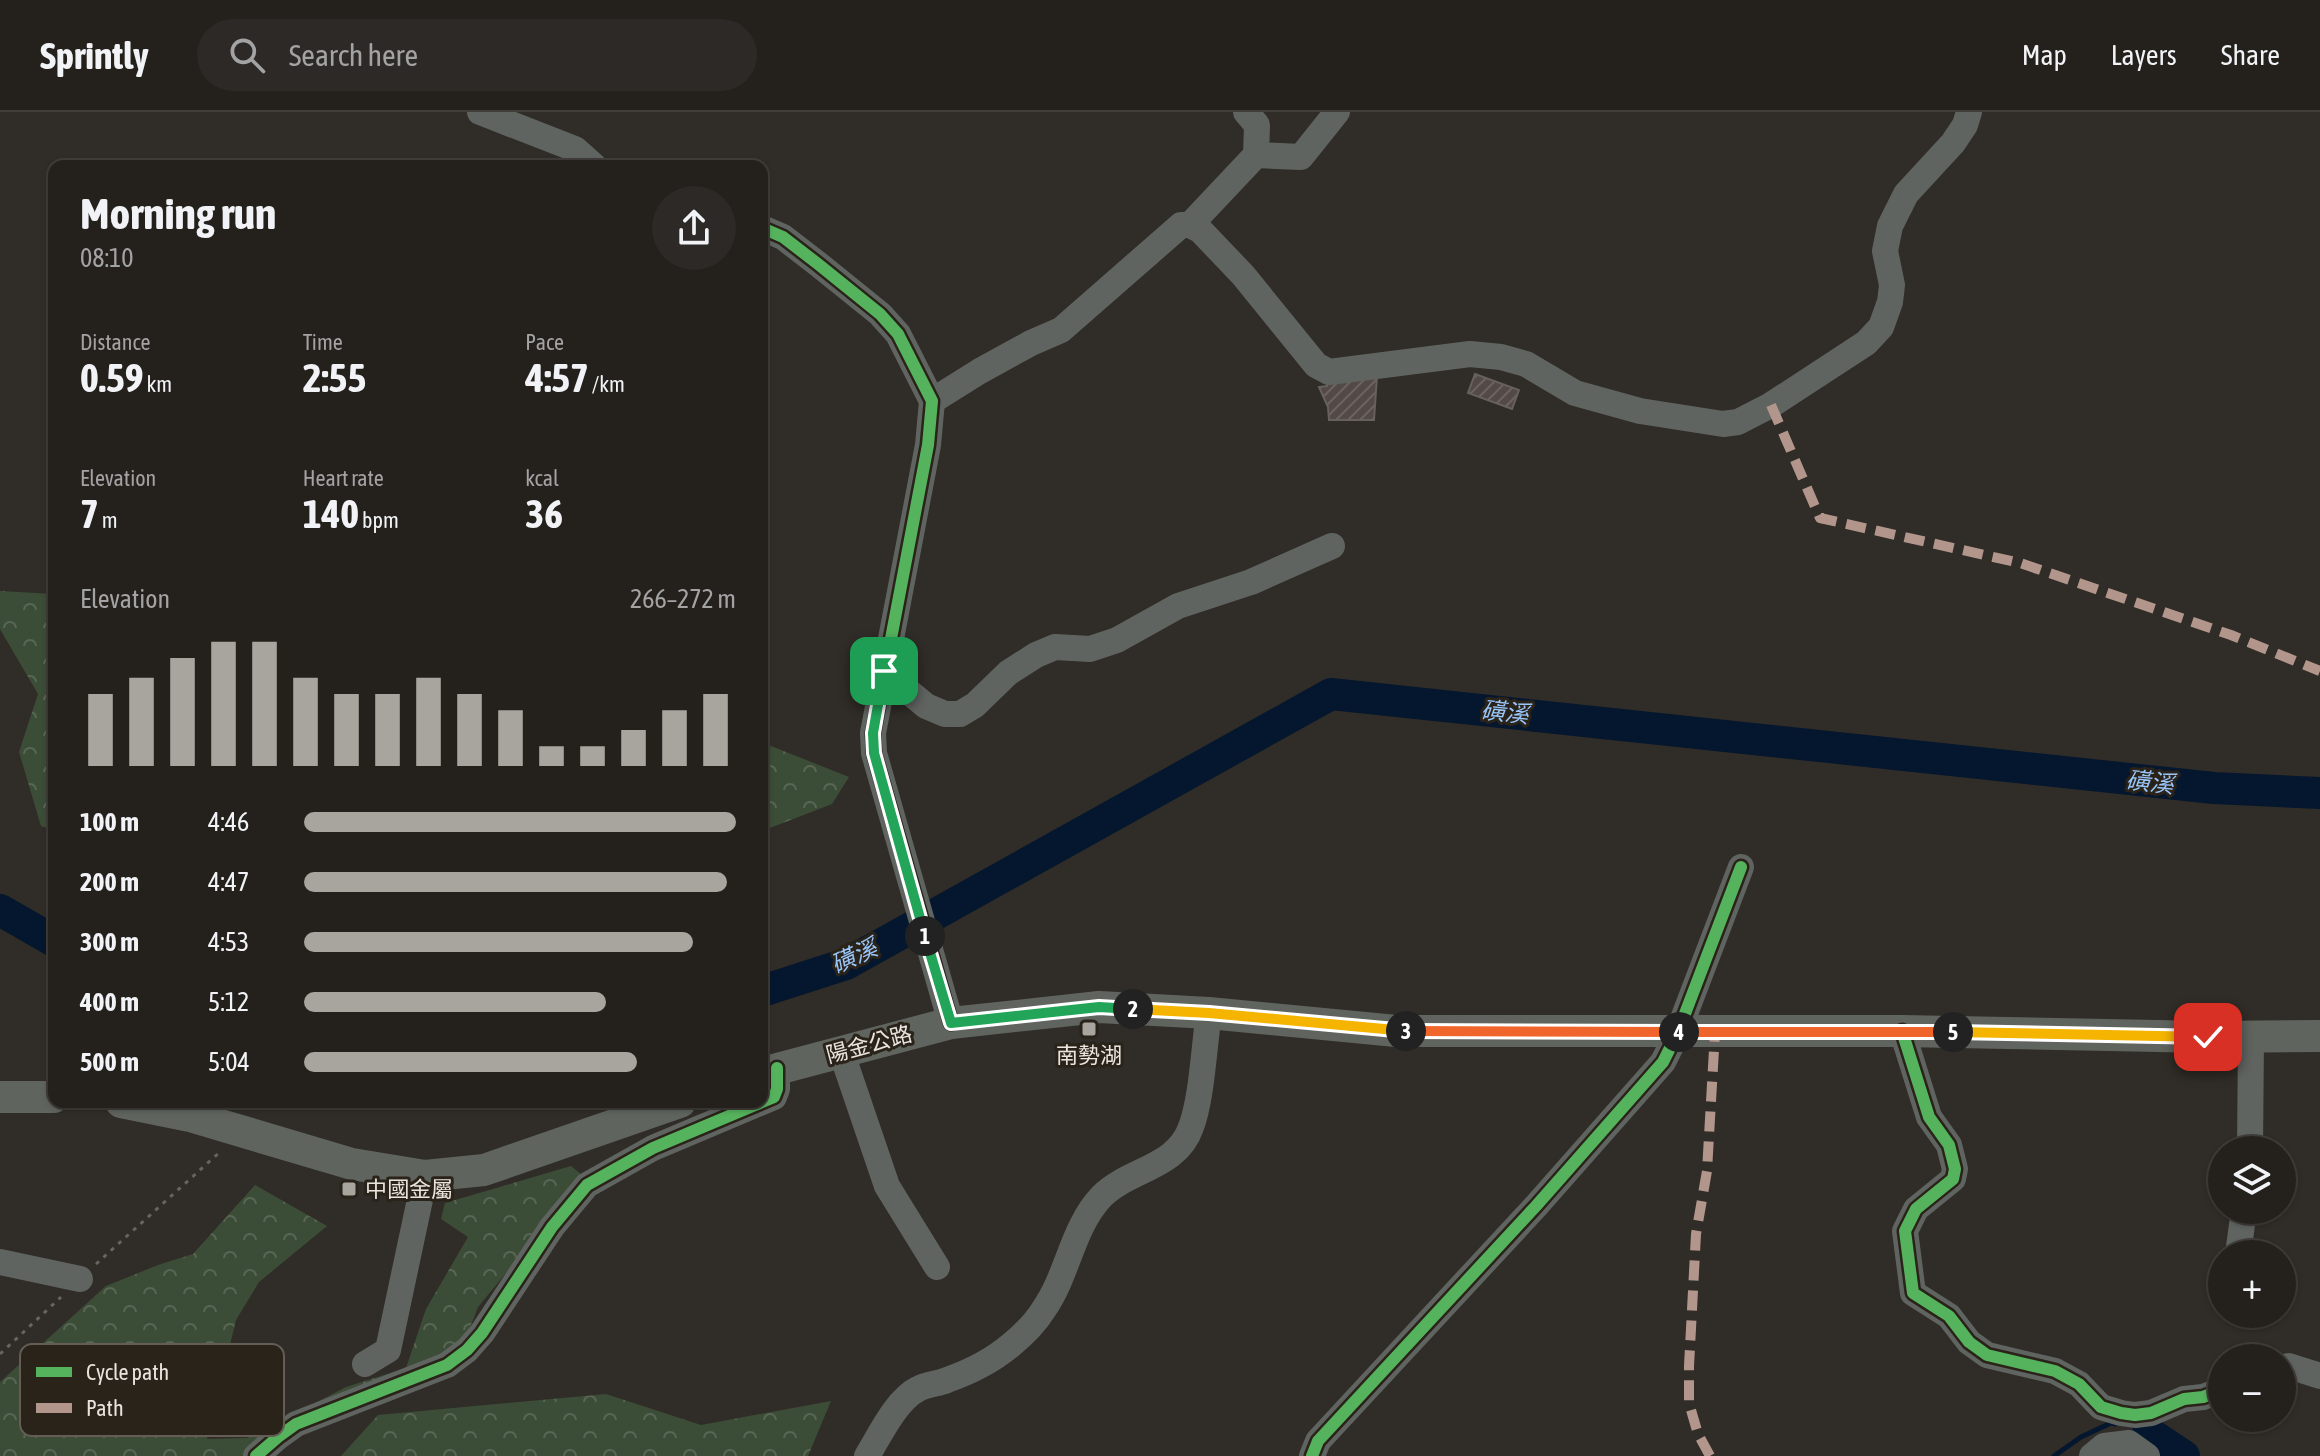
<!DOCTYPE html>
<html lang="en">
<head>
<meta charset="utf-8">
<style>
  body { margin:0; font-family:"Asap Condensed","Noto Sans TC",sans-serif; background:#2c2926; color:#f1f3f6; height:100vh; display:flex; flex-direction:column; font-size:30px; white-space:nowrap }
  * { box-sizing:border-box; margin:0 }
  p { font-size:26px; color:#a3a3a4 }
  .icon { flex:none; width:44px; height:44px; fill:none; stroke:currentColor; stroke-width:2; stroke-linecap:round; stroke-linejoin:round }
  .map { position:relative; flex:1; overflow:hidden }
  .drawer { position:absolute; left:48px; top:48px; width:720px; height:948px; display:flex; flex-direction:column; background:#24211d; border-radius:16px; box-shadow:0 2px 6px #0004,0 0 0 2px #413e3b }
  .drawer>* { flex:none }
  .fabs { position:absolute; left:2208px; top:1024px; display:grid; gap:16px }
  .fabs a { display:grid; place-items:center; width:88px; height:88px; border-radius:50%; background:#24211d; box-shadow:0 2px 6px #0004,0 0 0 2px #413e3b; font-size:40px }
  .pin { position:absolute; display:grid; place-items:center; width:68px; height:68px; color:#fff; margin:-34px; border-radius:16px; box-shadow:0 4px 12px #0006 }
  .km { position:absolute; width:40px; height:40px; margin:-20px; border-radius:50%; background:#222; color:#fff; font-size:22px; line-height:40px; text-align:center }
  .round { display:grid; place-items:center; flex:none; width:84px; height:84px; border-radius:42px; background:#2c2926 }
  .headline { display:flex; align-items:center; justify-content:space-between; height:136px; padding:0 32px }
  h1 { font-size:44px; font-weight:700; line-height:60px }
  .metrics { display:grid; grid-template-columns:repeat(3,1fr); gap:12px; height:136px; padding:8px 32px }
  .metrics div { display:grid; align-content:center }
  .metrics b { font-size:40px; font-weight:700 }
  .metrics small { font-size:22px; font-weight:400 }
  .metrics p { font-size:22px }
  .chart { height:224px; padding:16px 32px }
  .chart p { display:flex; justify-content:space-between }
  .chart svg { width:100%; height:144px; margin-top:8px; stroke:#a8a49e; stroke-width:6 }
  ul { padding:0 32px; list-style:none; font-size:26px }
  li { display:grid; grid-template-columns:128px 96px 1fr; align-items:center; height:60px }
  li i { height:20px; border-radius:10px; background:#a8a49e }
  header { display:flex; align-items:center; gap:48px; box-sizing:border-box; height:112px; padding:0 40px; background:#24211d; border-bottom:2px solid #413e3b }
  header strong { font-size:38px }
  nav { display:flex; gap:44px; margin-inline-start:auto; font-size:28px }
  .search { width:560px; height:72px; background:#2c2926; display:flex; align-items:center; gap:20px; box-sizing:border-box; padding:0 28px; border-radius:44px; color:#a3a3a4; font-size:30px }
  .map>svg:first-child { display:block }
</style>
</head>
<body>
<header>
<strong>Sprintly</strong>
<div class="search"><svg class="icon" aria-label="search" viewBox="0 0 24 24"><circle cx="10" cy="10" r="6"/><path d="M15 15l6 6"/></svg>Search here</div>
<nav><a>Map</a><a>Layers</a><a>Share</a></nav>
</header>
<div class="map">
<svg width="2320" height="1344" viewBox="0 0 2320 1344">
  <defs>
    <pattern id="forest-crowns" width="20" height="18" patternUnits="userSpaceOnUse" patternTransform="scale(2)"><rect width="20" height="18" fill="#3c4d37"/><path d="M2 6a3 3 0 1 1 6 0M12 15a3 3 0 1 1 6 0" fill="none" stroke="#586654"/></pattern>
    <pattern id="building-hatch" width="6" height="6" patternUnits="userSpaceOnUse" patternTransform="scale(2)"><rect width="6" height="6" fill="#534947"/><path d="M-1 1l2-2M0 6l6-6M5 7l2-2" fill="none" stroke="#6c6361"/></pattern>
  </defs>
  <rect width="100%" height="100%" fill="#302c27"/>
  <g fill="url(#forest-crowns)">
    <polygon points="0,479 54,482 54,718 41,714 19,640 38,582 0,517"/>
    <polygon points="771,634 849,665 832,692 762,719 762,638"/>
    <polygon points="571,1054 582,1063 562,1093 478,1195 463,1234 252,1344 0,1344 0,1270 106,1174 158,1153 193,1142 255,1073 327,1114 259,1170 236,1208 207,1327 247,1326 346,1275 406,1256 426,1197 468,1125 441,1107 445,1091"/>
    <polygon points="606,1282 701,1313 831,1289 808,1344 341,1344 378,1303"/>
  </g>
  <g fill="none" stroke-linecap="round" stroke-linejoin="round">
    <polyline stroke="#04172e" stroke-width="5" points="2054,1344 2081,1325 2111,1311 2116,1312"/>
    <g stroke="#04172e" stroke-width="32">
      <polyline points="0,798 54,829"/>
      <polyline points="762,879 846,852 1331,582 2214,676 2320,681"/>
      <polyline points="2148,1320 2184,1344"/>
    </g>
  </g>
  <g fill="url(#building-hatch)" stroke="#66615f" stroke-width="2">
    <polygon points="1475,262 1519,278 1512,297 1468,281"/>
    <polygon points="1327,264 1377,264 1374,308 1329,308 1328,295 1319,275 1327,274"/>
  </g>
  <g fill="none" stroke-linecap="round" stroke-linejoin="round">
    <g stroke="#636562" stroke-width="3" stroke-dasharray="4 6" stroke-linecap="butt">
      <polyline points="96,1152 221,1039"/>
      <polyline points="0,1242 61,1185"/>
    </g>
    <g stroke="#606461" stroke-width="26">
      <polyline points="480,0 575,37 594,54"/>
      <polyline points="1256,43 1301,45 1337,0"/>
      <polyline points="1190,113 1256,43 1257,13 1246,0"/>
      <polyline points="762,116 783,125 818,152 880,202 898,222 932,289 928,333 873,621 874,641 951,911"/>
      <polyline points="932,289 980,259 1031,231 1061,218 1181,113 1190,113 1200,118 1243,163 1316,253 1329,260 1470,242 1501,245 1526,252 1575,281 1640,299 1723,312 1738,310 1771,293 1866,231 1881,215 1890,190 1892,173 1885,139 1890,114 1906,82 1953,31 1965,13 1969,0"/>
      <polyline points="884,559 926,594 945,602 960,602 975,593 1008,561 1036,543 1055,535 1090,537 1117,528 1178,494 1251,470 1332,434"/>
      <polyline points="1902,919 1929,1005 1949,1033 1955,1057 1953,1067 1916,1097 1905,1119 1913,1181 1949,1204 1969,1230 1987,1243 2055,1259 2079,1272 2101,1295 2121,1301 2135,1303 2151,1301 2184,1287 2203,1285 2222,1278"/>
      <polyline points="841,939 887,1074 937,1155"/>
      <polyline points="2250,1038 2251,925"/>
      <polyline points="2238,1142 2244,1098"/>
      <polyline points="0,1150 80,1167"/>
      <polyline points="365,1252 388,1238 425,1064"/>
      <polyline points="2282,1255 2289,1254 2320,1264"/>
      <polyline points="256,1344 278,1325 296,1312 447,1253 467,1238 482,1221 552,1115 587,1073 653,1036 774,985 777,977 777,956"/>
      <path d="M867,1344C880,1323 896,1288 918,1277C927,1272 938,1272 947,1268C970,1260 992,1249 1011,1233C1022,1224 1036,1210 1044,1197C1068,1163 1072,1115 1102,1084C1129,1057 1177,1056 1191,1015C1202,986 1204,934 1209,901"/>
      <polyline points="1312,1344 1318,1329 1536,1094 1663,950 1678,920 1741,755"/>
      <polyline points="2092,1344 2104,1334 2129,1331 2147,1344"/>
    </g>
    <g stroke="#60645e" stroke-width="32">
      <polyline points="762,961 951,911 1099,895 1209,901 1396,919 1902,919 2208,925 2320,924"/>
      <polyline points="0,985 54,985"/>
      <polyline points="121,990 190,1004 352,1052 425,1064 484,1058 680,990"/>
    </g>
    <g stroke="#b2968c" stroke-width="10" stroke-dasharray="20 10" stroke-linecap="butt">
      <polyline points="1771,293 1820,406 2020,451 2231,523 2320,559"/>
      <polyline points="1710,1344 1698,1322 1689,1291 1689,1254 1696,1122 1707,1059 1715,920"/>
    </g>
    <g stroke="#2a231a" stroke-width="17">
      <g id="cycleway">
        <polyline points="762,116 783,125 818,152 880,202 898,222 932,289 928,333 873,621 874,641 951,911"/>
        <polyline points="1902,919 1929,1005 1949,1033 1955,1057 1953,1067 1916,1097 1905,1119 1913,1181 1949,1204 1969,1230 1987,1243 2055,1259 2079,1272 2101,1295 2121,1301 2135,1303 2151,1301 2184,1287 2203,1285 2222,1278"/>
        <polyline points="256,1344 278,1325 296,1312 447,1253 467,1238 482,1221 552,1115 587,1073 653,1036 774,985 777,977 777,956"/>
        <polyline points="1312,1344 1318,1329 1536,1094 1663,950 1678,920 1741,755"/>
      </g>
    </g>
    <use href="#cycleway" stroke="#56b35d" stroke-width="12"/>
  </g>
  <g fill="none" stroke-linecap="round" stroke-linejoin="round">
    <g stroke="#fff" stroke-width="16">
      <polyline id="split-1" points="884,559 873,621 874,641 925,824"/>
    </g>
    <g stroke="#fff" stroke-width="16">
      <polyline id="split-2" points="925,824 951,911 1099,895 1133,897"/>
    </g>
    <g stroke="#fff" stroke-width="16">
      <polyline id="split-3" points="1133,897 1209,901 1406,919"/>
    </g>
    <g stroke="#fff" stroke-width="16">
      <polyline id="split-4" points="1406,919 1679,920"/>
    </g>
    <g stroke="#fff" stroke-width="16">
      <polyline id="split-5" points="1679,920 1953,920"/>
    </g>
    <g stroke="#fff" stroke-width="16">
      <polyline id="split-6" points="1953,920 2208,925"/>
    </g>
    <use href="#split-1" stroke="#22a559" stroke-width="10"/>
    <use href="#split-2" stroke="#22a559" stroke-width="10"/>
    <use href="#split-3" stroke="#f5b400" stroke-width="10"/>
    <use href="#split-4" stroke="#f0652b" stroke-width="10"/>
    <use href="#split-5" stroke="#f0652b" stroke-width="10"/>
    <use href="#split-6" stroke="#f5b400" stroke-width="10"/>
  </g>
  <g fill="#a8a49e" stroke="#2a231a" stroke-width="3">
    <rect x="1081" y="909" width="16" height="16" rx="4"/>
    <rect x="341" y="1069" width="16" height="16" rx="4"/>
  </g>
  <g text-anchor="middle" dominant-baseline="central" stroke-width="6" stroke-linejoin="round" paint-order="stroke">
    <g font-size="22" fill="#e9e4de" stroke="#2a231a">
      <text transform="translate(869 932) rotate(-15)">陽金公路</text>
    </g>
    <g font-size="22" fill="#e9e4de" stroke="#2a231a">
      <text x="1089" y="943">南勢湖</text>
      <text x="365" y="1077" text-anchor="start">中國金屬</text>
    </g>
    <g font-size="24" font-style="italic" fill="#99c6fb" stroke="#2a231a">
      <text transform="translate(1505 600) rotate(6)">磺溪</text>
      <text transform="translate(2150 670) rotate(6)">磺溪</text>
      <text transform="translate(854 844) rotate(-25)">磺溪</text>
    </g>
  </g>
  <rect x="20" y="1232" width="264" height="92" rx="12" fill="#2a231a" stroke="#635d55" stroke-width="2"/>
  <rect x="36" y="1255" width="36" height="10" fill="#56b35d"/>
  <rect x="36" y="1291" width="36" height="10" fill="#b2968c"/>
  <g font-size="22" fill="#e9e4de">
    <text x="86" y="1268">Cycle path</text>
    <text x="86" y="1304">Path</text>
  </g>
</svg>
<div class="fabs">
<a><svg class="icon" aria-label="layers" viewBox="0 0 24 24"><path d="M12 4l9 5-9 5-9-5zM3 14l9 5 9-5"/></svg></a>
<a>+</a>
<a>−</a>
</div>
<div class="pin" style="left:884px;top:559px;background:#1e9e55"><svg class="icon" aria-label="arrive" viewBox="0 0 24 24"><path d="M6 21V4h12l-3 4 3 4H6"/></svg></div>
<div class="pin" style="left:2208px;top:925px;background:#d93025"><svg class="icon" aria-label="check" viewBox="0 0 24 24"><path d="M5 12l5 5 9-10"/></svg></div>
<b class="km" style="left:925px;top:824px">1</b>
<b class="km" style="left:1133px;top:897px">2</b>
<b class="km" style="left:1406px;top:919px">3</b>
<b class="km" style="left:1679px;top:920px">4</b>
<b class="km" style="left:1953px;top:920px">5</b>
<section class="drawer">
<div class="headline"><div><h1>Morning run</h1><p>08:10</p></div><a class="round"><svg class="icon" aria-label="share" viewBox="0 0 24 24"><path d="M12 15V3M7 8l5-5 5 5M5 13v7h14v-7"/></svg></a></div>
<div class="metrics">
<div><p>Distance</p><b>0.59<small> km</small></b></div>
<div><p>Time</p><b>2:55</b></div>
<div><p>Pace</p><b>4:57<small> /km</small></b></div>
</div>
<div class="metrics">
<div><p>Elevation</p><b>7<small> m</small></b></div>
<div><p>Heart rate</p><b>140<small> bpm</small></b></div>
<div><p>kcal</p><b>36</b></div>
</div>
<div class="chart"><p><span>Elevation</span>266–272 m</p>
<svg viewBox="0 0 160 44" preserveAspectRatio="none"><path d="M5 44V22M15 44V17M25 44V11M35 44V6M45 44V6M55 44V17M65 44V22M75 44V22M85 44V17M95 44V22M105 44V27M115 44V38M125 44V38M135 44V33M145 44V27M155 44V22"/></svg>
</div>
<ul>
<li><b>100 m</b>4:46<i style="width:100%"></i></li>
<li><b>200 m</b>4:47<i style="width:98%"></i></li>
<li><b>300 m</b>4:53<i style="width:90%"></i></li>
<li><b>400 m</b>5:12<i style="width:70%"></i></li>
<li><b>500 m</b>5:04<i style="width:77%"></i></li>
</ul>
</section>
</div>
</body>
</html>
